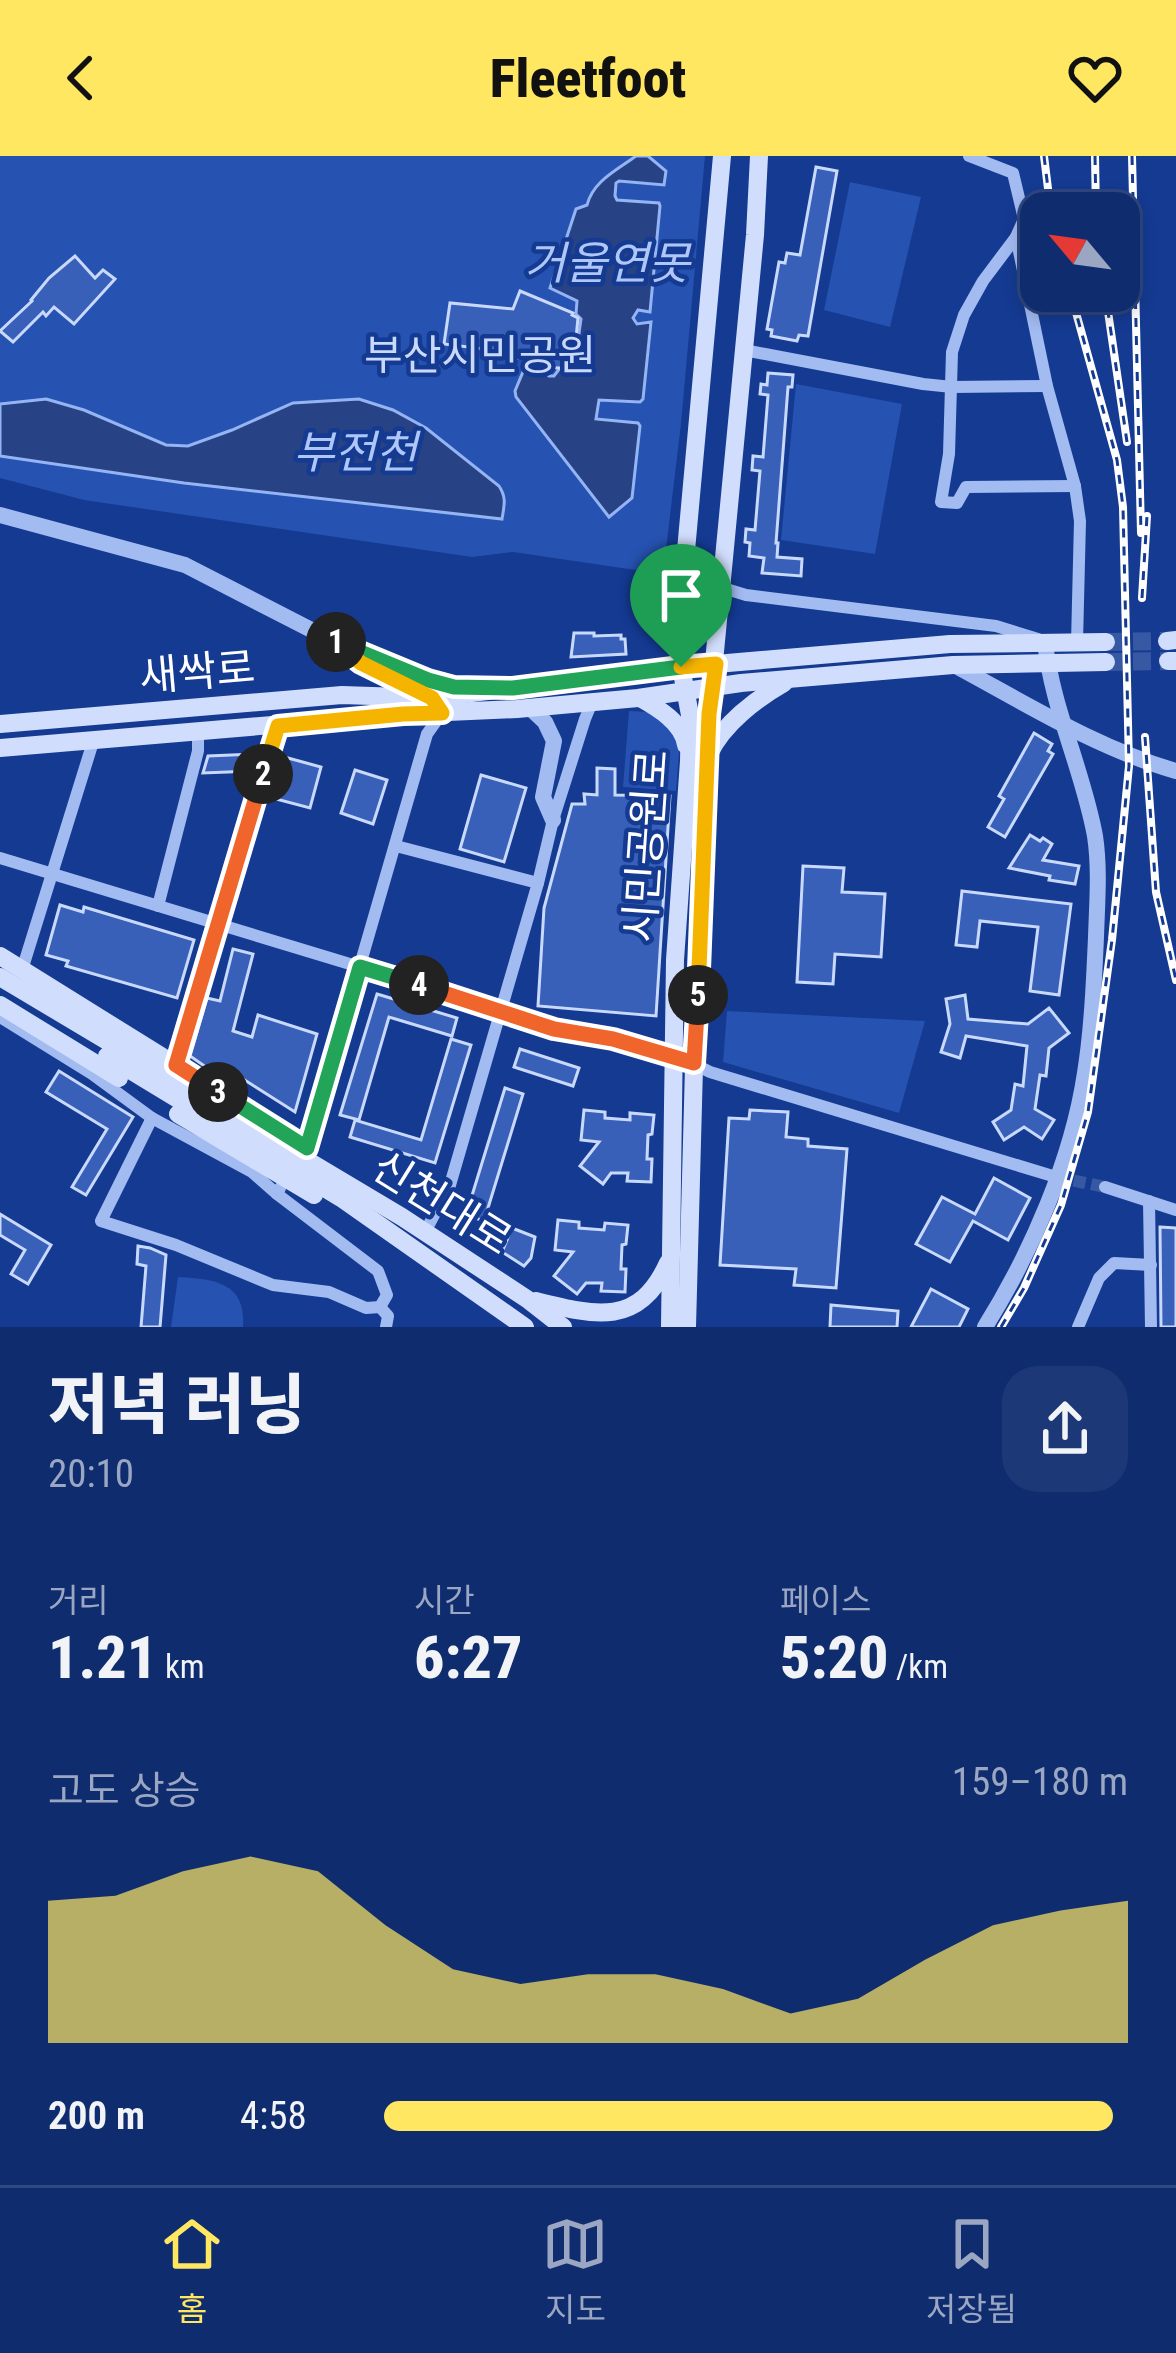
<!DOCTYPE html>
<html lang="ko">
<head>
<meta charset="utf-8">
<style>
  body { margin:0; font-family:"Roboto Condensed","Noto Sans KR",sans-serif; background:#1d3876; color:#f1f3f6; height:100vh; display:flex; flex-direction:column; font-size:45px; white-space:nowrap }
  * { box-sizing:border-box; margin:0 }
  p { font-size:39px; color:#9ba7c2 }
  .icon { flex:none; width:66px; height:66px; fill:none; stroke:currentColor; stroke-width:2; stroke-linecap:round; stroke-linejoin:round }
  .map { position:relative; height:1171px; overflow:hidden }
  .drawer { display:flex; flex-direction:column; background:#0f2c6e; flex:1 }
  .drawer>* { flex:none }
  .needle { width:78px; rotate:299deg }
  .fabs { position:absolute; left:1020px; top:36px; display:grid; gap:24px }
  .fabs a { display:grid; place-items:center; width:120px; height:120px; border-radius:24px; background:#0f2c6e; box-shadow:0 6px 18px #0003,0 0 0 3px #2f4881; font-size:60px }
  .pin { position:absolute; display:grid; place-items:center; width:102px; height:102px; color:#fff; margin:-123px -51px; border-radius:50% 50% 50% 0; rotate:-45deg; box-shadow:0 0 12px #0007 }
  .pin .icon { rotate:45deg }
  .km { position:absolute; width:60px; height:60px; margin:-30px; border-radius:50%; background:#222; color:#fff; font-size:33px; line-height:60px; text-align:center }
  .round { display:grid; place-items:center; flex:none; width:126px; height:126px; border-radius:36px; background:#1d3876 }
  .head { display:flex; align-items:center; justify-content:space-between; height:204px; padding:0 48px }
  h1 { font-size:66px; font-weight:800; line-height:90px }
  .metrics { display:grid; grid-template-columns:repeat(3,1fr); gap:18px; height:204px; padding:12px 48px }
  .metrics div { display:grid; align-content:center }
  .metrics b { font-size:60px; font-weight:800 }
  .metrics small { font-size:33px; font-weight:400 }
  .metrics p { font-size:33px }
  .chart { height:336px; padding:24px 48px }
  .chart p { display:flex; justify-content:space-between }
  .chart svg { width:100%; height:216px; margin-top:12px; fill:#ffe762; opacity:.7 }
  ul { padding:0 48px; list-style:none; font-size:39px }
  li { display:grid; grid-template-columns:192px 144px 1fr; align-items:center; height:90px }
  li i { height:30px; border-radius:15px; background:#ffe762 }
  header { display:flex; justify-content:space-between; align-items:center; height:156px; padding:0 48px; background:#ffe762; color:#111; font-size:54px; font-weight:800 }
  .dock { display:flex; justify-content:space-around; align-items:center; height:168px; border-top:3px solid #2f4881; background:#0f2c6e; font-size:33px; color:#9ba7c2 }
  .dock a { display:grid; justify-items:center; gap:6px }
  .dock .active { color:#ffe762 }
  .map>svg:first-child { display:block }
</style>
</head>
<body>
<header><svg class="icon" aria-label="back" viewBox="0 0 24 24"><path d="M15 5l-7 7 7 7"/></svg>Fleetfoot<svg class="icon" aria-label="heart" viewBox="0 0 24 24"><path d="M12 20l-8-8c-3-5 5-10 8-4 3-6 11-1 8 4z"/></svg></header>
<div class="map">
<svg width="1176" height="1171" viewBox="0 0 1176 1171">
  <rect width="100%" height="100%" fill="#143a92"/>
  <g fill="#2652b1">
    <polygon points="0,0 705,0 681,268 663,418 513,396 472,401 84,344 0,322"/>
    <polygon points="850,26 921,41 890,171 824,154"/>
    <polygon points="796,228 902,248 875,398 781,384"/>
    <polygon points="629,555 651,556 680,583 676,635 623,631"/>
    <polygon points="727,855 925,865 899,957 723,906"/>
    <path d="M178,1121C214,1123 246,1126 243,1171H171Z"/>
  </g>
  <g fill="#274285" stroke="#94b4f4" stroke-width="3">
    <path d="M636,0H648L666,15L664,29L619,25L616,27L615,40L617,44L659,47L660,50L650,156L638,154L633,162L637,168L651,166L643,243L640,246L599,244L596,263L638,267L640,270L632,342L609,361L516,241L515,235L528,204L544,206L543,214L549,220H554L560,212L574,213L581,163L576,158L577,145L550,132L576,53L587,49C593,25 617,14 636,0Z"/>
    <path d="M46,243L84,254L166,289L188,290L232,274L293,247L359,243L393,254L426,272L499,330C507,342 504,350 502,363L184,327L0,300V248Z"/>
  </g>
  <g fill="#3860b9" stroke="#c9d9fc" stroke-width="3">
    <polygon points="816,11 837,15 808,180 799,179 797,185 771,180 772,174 767,173 779,106 785,107 787,97 800,99"/>
    <polygon points="75,100 95,122 103,114 115,123 74,168 54,151 46,160 43,156 13,186 0,175 32,145 31,144 49,122"/>
    <polygon points="520,135 573,157 572,159 578,162 573,213 544,211 545,205 499,200 500,195 444,188 450,147 513,153"/>
    <polygon points="768,217 793,219 792,231 788,231 776,387 778,387 777,401 802,403 801,420 762,417 764,402 749,400 750,387 745,386 746,373 755,374 760,315 752,314 753,300 763,301 768,239 760,238 761,228 767,229"/>
    <polygon points="574,477 594,477 594,480 621,479 621,483 625,483 626,498 571,501"/>
    <polygon points="1034,577 1052,588 1048,595 1053,598 1005,681 988,671 1004,643 999,640"/>
    <polygon points="254,598 253,615 203,617 208,600"/>
    <polygon points="288,602 321,611 310,652 276,643"/>
    <polygon points="597,612 615,613 615,639 670,640 656,860 538,850 544,752 572,648 585,648 584,638 597,639"/>
    <polygon points="355,614 387,624 373,668 341,657"/>
    <polygon points="481,619 526,632 504,706 460,693"/>
    <polygon points="1030,679 1040,685 1043,682 1052,688 1043,704 1079,710 1075,728 1049,724 1050,720 1009,712"/>
    <polygon points="803,710 844,712 842,736 885,738 881,801 835,798 833,828 797,826"/>
    <polygon points="962,735 1071,748 1059,839 1030,835 1038,771 980,765 977,791 956,789"/>
    <polygon points="60,749 83,756 84,751 194,784 177,842 66,810 68,805 46,799"/>
    <polygon points="233,793 253,798 233,875 252,881 258,859 317,878 295,956 229,914 226,925 190,900 207,842 220,845"/>
    <polygon points="377,838 457,862 452,880 389,861 359,964 340,959"/>
    <polygon points="965,839 968,863 1028,868 1049,852 1069,877 1049,892 1046,920 1040,919 1035,953 1054,964 1042,983 1024,971 1004,984 993,966 1011,954 1015,928 1023,930 1027,890 966,880 960,902 941,896 950,868 946,843"/>
    <polygon points="451,883 471,889 435,1007 350,981 355,964 421,984"/>
    <polygon points="520,893 579,912 573,930 514,911"/>
    <polygon points="59,915 133,961 86,1039 72,1031 107,973 46,936"/>
    <polygon points="505,932 523,938 484,1065 466,1059"/>
    <polygon points="584,954 605,956 605,962 630,964 630,957 654,959 652,978 648,979 647,1003 652,1003 651,1026 627,1025 628,1017 611,1017 603,1028 580,1010 599,986 581,984"/>
    <polygon points="750,954 788,956 786,981 808,983 808,990 847,993 836,1132 794,1129 796,1113 720,1109 729,962 749,963"/>
    <polygon points="994,1022 1030,1042 1008,1084 973,1065 950,1106 916,1088 942,1041 975,1058"/>
    <polygon points="0,1058 51,1089 28,1128 11,1118 25,1094 0,1079"/>
    <polygon points="558,1064 579,1066 579,1072 604,1074 605,1067 628,1069 626,1088 622,1089 621,1113 626,1113 625,1136 601,1135 602,1127 586,1127 577,1138 554,1120 573,1096 555,1094"/>
    <polygon points="1160,1071 1176,1072 1176,1171 1161,1171"/>
    <polygon points="512,1072 535,1081 531,1102 524,1110 502,1096"/>
    <polygon points="138,1090 150,1092 166,1099 160,1171 141,1171 146,1110 137,1108"/>
    <polygon points="931,1133 968,1153 959,1171 911,1171"/>
    <polygon points="831,1149 898,1155 897,1171 830,1171"/>
  </g>
  <g fill="none" stroke-linecap="round" stroke-linejoin="round">
    <polyline stroke="#3758a2" stroke-width="12" stroke-dasharray="12 6" stroke-linecap="butt" points="1056,1021 1105,1031"/>
    <g stroke="#3758a2" stroke-width="18" stroke-dasharray="18 9" stroke-linecap="butt">
      <polyline points="1106,486 1167,485"/>
      <polyline points="1106,506 1168,505"/>
    </g>
    <g stroke="#a2bbf1" stroke-width="12">
      <polyline points="969,0 1013,17 1024,63 1016,81 983,125 964,159 952,196 949,298 941,346 957,347 966,331 1075,330"/>
      <polyline points="1016,81 1047,230 1075,330 1080,365 1077,486"/>
      <polyline points="744,194 923,228 952,231 1047,230"/>
      <polyline points="723,432 746,439 996,470 1038,483"/>
      <polyline points="396,690 538,727"/>
      <path d="M0,702L502,854C519,860 537,868 555,873C609,886 661,889 710,916L1056,1021"/>
      <polyline points="158,750 198,595 198,577"/>
      <polyline points="22,814 93,586"/>
      <polyline points="0,861 92,918 152,962 252,1016 277,1038"/>
      <polyline points="176,909 278,570"/>
      <polyline points="152,962 101,1065 176,1089 273,1129 329,1136 366,1152 380,1151"/>
      <polyline points="307,992 427,578 442,557"/>
      <polyline points="1105,1031 1176,1054"/>
      <polyline points="280,1032 277,1038 378,1115 387,1139 380,1151"/>
      <polyline points="1149,1045 1151,1171"/>
      <polyline points="425,1076 450,1029 538,727 553,664 585,563 593,544"/>
      <polyline points="380,1151 388,1160 386,1171"/>
      <polyline points="1078,1171 1099,1122 1114,1107 1151,1109"/>
    </g>
    <g stroke="#a2bbf1" stroke-width="16">
      <polyline points="0,359 185,409 331,484 366,496 428,524 469,532"/>
      <polyline points="347,496 361,507 429,540"/>
      <path d="M954,509C1025,547 1098,593 1176,615"/>
      <polyline points="530,552 545,566 554,585 543,641 553,664"/>
      <path d="M985,1171C1031,1097 1072,1004 1085,917C1092,873 1094,826 1096,781C1097,748 1100,713 1095,680C1083,614 1052,552 1045,486"/>
    </g>
    <g stroke="#d1ddfc" stroke-width="18">
      <polyline points="1167,485 1176,484"/>
      <polyline points="1168,505 1176,505"/>
      <path d="M640,542C658,552 683,567 686,589"/>
      <polyline points="0,568 342,539 432,542 681,511 950,488 1106,486"/>
      <polyline points="0,592 403,558 517,553 638,542 741,527 953,509 1106,506"/>
      <path d="M709,598C723,568 756,543 784,527"/>
      <polyline points="0,800 230,943"/>
      <polyline points="0,821 402,1061 527,1143 563,1171"/>
      <polyline points="0,849 119,922"/>
      <polyline points="107,900 341,1042 525,1171"/>
      <polyline points="178,958 314,1039"/>
      <path d="M536,1145C596,1160 639,1171 668,1107"/>
      <polyline points="670,1171 675,804 689,605 690,559 681,511 679,471 722,0"/>
      <polyline points="687,1171 695,874 701,806 709,558 755,79 759,0"/>
    </g>
    <g stroke="#fff" stroke-width="8">
      <g id="rail">
        <polyline points="1044,0 1051,57"/>
        <polyline points="1095,0 1096,57"/>
        <polyline points="1132,0 1141,377"/>
        <polyline points="1105,135 1127,286"/>
        <polyline points="1142,442 1147,360"/>
        <polyline points="1145,581 1156,736 1176,824"/>
        <polyline points="1001,1171 1024,1132 1061,1049 1088,956 1112,784 1129,610 1123,351 1117,304 1070,135"/>
      </g>
    </g>
    <use href="#rail" stroke="#143a92" stroke-width="3" stroke-dasharray="9" stroke-linecap="butt"/>
  </g>
  <g fill="none" stroke-linecap="round" stroke-linejoin="round">
    <g stroke="#fff" stroke-width="24">
      <polyline id="split-1" points="336,486 428,524 454,531 513,532 681,511"/>
    </g>
    <g stroke="#fff" stroke-width="24">
      <polyline id="split-2" points="263,618 278,570 403,558 442,557 432,542 361,507 332,484 336,486"/>
    </g>
    <g stroke="#fff" stroke-width="24">
      <polyline id="split-3" points="218,936 176,909 263,618"/>
    </g>
    <g stroke="#fff" stroke-width="24">
      <polyline id="split-4" points="218,936 307,992 360,811 419,829"/>
    </g>
    <g stroke="#fff" stroke-width="24">
      <polyline id="split-5" points="419,829 554,873 613,883 694,907 698,839"/>
    </g>
    <g stroke="#fff" stroke-width="24">
      <polyline id="split-6" points="681,511 716,508 709,558 698,839"/>
    </g>
    <use href="#split-1" stroke="#22a559" stroke-width="15"/>
    <use href="#split-2" stroke="#f5b400" stroke-width="15"/>
    <use href="#split-3" stroke="#f0652b" stroke-width="15"/>
    <use href="#split-4" stroke="#22a559" stroke-width="15"/>
    <use href="#split-5" stroke="#f0652b" stroke-width="15"/>
    <use href="#split-6" stroke="#f5b400" stroke-width="15"/>
  </g>
  <g text-anchor="middle" dominant-baseline="central" stroke-width="9" stroke-linejoin="round" paint-order="stroke">
    <g font-size="42" fill="#c9d9fc" stroke="#143a92">
      <text x="480" y="199">부산시민공원</text>
    </g>
    <g font-size="42" fill="#fff" stroke="#143a92">
      <text transform="translate(197 516) rotate(-5)">새싹로</text>
      <text transform="translate(646 690) rotate(-86)">시민공원로</text>
      <text transform="translate(442 1047) rotate(32)">신천대로</text>
    </g>
    <g font-size="45" font-style="italic" fill="#aec6f8" stroke="#143a92">
      <text x="607" y="107">거울연못</text>
      <text x="355" y="296">부전천</text>
    </g>
  </g>
</svg>
<div class="fabs">
<a><svg class="needle" viewBox="-14 -14 28 28"><path d="M0-13l5 13h-10z" fill="#e53935"/><path d="M0 13l5-13h-10z" fill="#9ba7c2"/></svg></a>
</div>
<div class="pin" style="left:681px;top:511px;background:#1e9e55"><svg class="icon" aria-label="arrive" viewBox="0 0 24 24"><path d="M6 21V4h12l-3 4 3 4H6"/></svg></div>
<b class="km" style="left:336px;top:486px">1</b>
<b class="km" style="left:263px;top:618px">2</b>
<b class="km" style="left:218px;top:936px">3</b>
<b class="km" style="left:419px;top:829px">4</b>
<b class="km" style="left:698px;top:839px">5</b>
</div>
<section class="drawer">
<div class="head"><div><h1>저녁 러닝</h1><p>20:10</p></div><a class="round"><svg class="icon" aria-label="share" viewBox="0 0 24 24"><path d="M12 15V3M7 8l5-5 5 5M5 13v7h14v-7"/></svg></a></div>
<div class="metrics">
<div><p>거리</p><b>1.21<small> km</small></b></div>
<div><p>시간</p><b>6:27</b></div>
<div><p>페이스</p><b>5:20<small> /km</small></b></div>
</div>
<div class="chart"><p><span>고도 상승</span>159–180 m</p>
<svg viewBox="0 0 160 44" preserveAspectRatio="none"><path d="M0 44V15L10 14L20 9L30 6L40 9L50 20L60 29L70 32L80 30L90 30L100 33L110 38L120 35L130 27L140 20L150 17L160 15V44z"/></svg>
</div>
<ul>
<li><b>200 m</b>4:58<i style="width:98%"></i></li>
</ul>
</section>
<nav class="dock">
<a class="active"><svg class="icon" aria-label="home" viewBox="0 0 24 24"><path d="M3 11l9-7 9 7M6 9v11h12V9"/></svg>홈</a>
<a><svg class="icon" aria-label="map" viewBox="0 0 24 24"><path d="M3 6l6-2 6 2 6-2v14l-6 2-6-2-6 2zM9 4v14M15 6v14"/></svg>지도</a>
<a><svg class="icon" aria-label="saved" viewBox="0 0 24 24"><path d="M7 4h10v16l-5-4-5 4z"/></svg>저장됨</a>
</nav>
</body>
</html>
